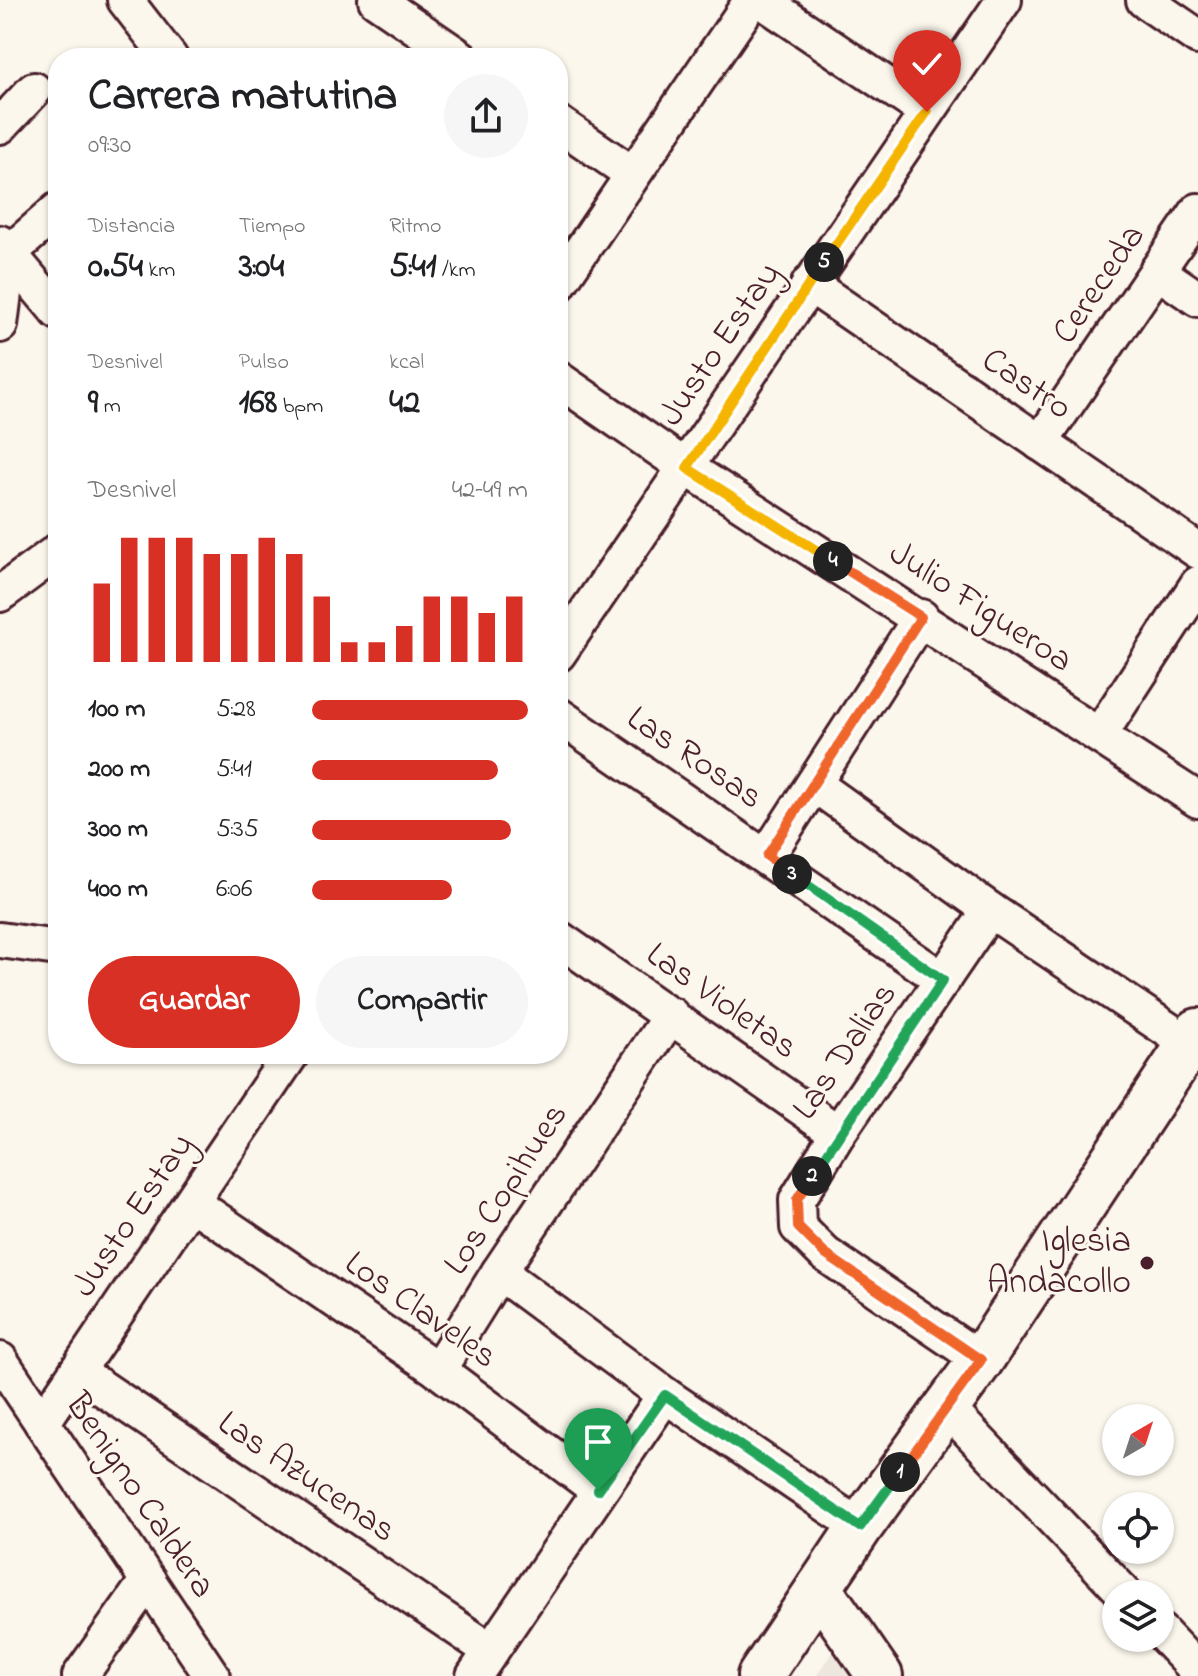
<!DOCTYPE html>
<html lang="es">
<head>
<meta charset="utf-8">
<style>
  body { margin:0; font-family:"Indie Flower",sans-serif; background:#f6f6f6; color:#202124; height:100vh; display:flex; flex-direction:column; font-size:30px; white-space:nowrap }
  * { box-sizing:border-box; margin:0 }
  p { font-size:26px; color:#757577 }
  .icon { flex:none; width:44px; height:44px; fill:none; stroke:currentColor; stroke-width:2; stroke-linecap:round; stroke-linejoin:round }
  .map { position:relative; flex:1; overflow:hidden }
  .panel { position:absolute; left:48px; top:48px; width:520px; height:1016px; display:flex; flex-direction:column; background:#fff; border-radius:32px; box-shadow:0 2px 6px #0004 }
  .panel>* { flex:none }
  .needle { width:52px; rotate:39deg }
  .buttons { position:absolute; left:1102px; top:1404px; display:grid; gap:16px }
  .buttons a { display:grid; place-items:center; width:72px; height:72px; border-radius:50%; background:#fff; box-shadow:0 2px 6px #0004; font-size:40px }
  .pin { position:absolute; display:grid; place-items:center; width:68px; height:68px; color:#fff; margin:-82px -34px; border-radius:50% 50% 50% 0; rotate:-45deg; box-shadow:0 0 8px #0007 }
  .pin .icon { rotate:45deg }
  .km { position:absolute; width:40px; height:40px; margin:-20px; border-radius:50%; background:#222; color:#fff; font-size:22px; line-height:40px; text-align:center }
  .round { display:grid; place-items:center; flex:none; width:84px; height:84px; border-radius:42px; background:#f6f6f6 }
  .summary { display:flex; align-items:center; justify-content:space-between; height:136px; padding:0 40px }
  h1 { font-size:44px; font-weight:700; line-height:60px }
  .metrics { display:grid; grid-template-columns:repeat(3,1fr); gap:12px; height:136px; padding:8px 40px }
  .metrics div { display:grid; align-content:center }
  .metrics b { font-size:34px; font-weight:700 }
  .metrics small { font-size:22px; font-weight:400 }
  .metrics p { font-size:22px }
  .chart { height:224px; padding:16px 40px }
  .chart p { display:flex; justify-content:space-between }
  .chart svg { width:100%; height:144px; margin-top:8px; stroke:#d93025; stroke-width:6 }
  .button { display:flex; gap:16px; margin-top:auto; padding:16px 40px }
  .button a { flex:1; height:92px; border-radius:48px; background:#d93025; color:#fff; font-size:32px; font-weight:700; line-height:92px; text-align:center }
  .button a+a { background:#f6f6f6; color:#202124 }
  ul { padding:0 40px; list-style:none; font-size:26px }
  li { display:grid; grid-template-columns:128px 96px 1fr; align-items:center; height:60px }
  li i { height:20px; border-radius:10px; background:#d93025 }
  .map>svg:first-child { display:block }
</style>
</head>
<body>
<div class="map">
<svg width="1198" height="1676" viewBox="0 0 1198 1676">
  <rect width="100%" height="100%" fill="#fbf7ec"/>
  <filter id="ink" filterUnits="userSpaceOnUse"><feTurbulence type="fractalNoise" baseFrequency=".0125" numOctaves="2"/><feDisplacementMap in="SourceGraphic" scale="16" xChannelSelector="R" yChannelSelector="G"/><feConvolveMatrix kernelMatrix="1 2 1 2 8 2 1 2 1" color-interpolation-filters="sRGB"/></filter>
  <g filter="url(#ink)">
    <polygon fill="#eee7de" points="833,1651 850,1676 816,1676"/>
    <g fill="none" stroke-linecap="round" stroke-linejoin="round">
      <g stroke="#4a1f2b" stroke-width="40">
        <g id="street">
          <polyline points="125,0 170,58"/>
          <polyline points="376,0 461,58"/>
          <polyline points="761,0 927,112"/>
          <polyline points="1144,0 1198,37"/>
          <polyline points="558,123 631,173"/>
          <polyline points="0,126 34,90"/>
          <polyline points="0,243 58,312"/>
          <polyline points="1157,271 1198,299"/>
          <polyline points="809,284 1198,551"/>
          <polyline points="558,285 752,0"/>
          <polyline points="0,325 9,253 58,210"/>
          <polyline points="558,379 687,468 1198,800"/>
          <polyline points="1040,443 1198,211"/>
          <polyline points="0,594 58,551"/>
          <polyline points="558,654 1004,0"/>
          <polyline points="558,715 943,980"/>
          <polyline points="1100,734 1198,584"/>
          <polyline points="814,784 990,910 1189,1044"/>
          <polyline points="767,856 921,617"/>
          <polyline points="558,938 838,1133"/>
          <polyline points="0,940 58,948"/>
          <polyline points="192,1203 438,1370 598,1490"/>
          <polyline points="499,1272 665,1395 860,1527"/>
          <polyline points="0,1360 212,1676"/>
          <polyline points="981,1360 825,1254 798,1227 797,1200 838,1133 990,910"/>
          <polyline points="438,1370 499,1272 671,1015"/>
          <polyline points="77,1371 491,1651"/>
          <polyline points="947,1408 1125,1594"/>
          <polyline points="42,1423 291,1054"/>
          <polyline points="1160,1631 1198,1671"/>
          <polyline points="80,1676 148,1580"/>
          <polyline points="474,1676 665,1395"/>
        </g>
      </g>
      <g stroke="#4a1f2b" stroke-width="50">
        <g id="secondary">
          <polyline points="819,1588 880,1676"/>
          <polyline points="760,1676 860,1527 981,1360 1198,1031"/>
        </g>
      </g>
      <use href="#street" stroke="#fbf7ec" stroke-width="34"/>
      <use href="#secondary" stroke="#fbf7ec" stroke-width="44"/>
    </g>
  </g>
  <g fill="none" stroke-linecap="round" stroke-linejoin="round" filter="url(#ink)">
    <g stroke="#fff" stroke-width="16">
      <polyline id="split-1" points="598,1490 665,1395 860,1527 900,1472"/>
    </g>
    <g stroke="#fff" stroke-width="16">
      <polyline id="split-2" points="812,1176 797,1200 798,1227 825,1254 981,1360 900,1472"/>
    </g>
    <g stroke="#fff" stroke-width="16">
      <polyline id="split-3" points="792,874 943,980 812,1176"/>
    </g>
    <g stroke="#fff" stroke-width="16">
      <polyline id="split-4" points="792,874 767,856 921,617 833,561"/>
    </g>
    <g stroke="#fff" stroke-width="16">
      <polyline id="split-5" points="824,262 687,468 833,561"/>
    </g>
    <g stroke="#fff" stroke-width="16">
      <polyline id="split-6" points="824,262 927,112"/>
    </g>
    <use href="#split-1" stroke="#22a559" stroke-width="10"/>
    <use href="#split-2" stroke="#f0652b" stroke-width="10"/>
    <use href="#split-3" stroke="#22a559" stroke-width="10"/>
    <use href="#split-4" stroke="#f0652b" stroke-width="10"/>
    <use href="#split-5" stroke="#f5b400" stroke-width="10"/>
    <use href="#split-6" stroke="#f5b400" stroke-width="10"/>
  </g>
  <circle fill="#4a1f2b" stroke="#fbf7ec" stroke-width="3" cx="1147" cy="1263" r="8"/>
  <g text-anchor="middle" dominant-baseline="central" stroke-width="6" stroke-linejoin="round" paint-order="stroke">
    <g font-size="36" fill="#4a1f2b" stroke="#fbf7ec">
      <text transform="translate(1100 285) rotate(-56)">Cereceda</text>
      <text transform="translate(721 345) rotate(-56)">Justo Estay</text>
      <text transform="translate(1026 385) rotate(34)">Castro</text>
      <text transform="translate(980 608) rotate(33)">Julio Figueroa</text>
      <text transform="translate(694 759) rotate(34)">Las Rosas</text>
      <text transform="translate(721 1002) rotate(35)">Las Violetas</text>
      <text transform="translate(846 1052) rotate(-56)">Las Dalias</text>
      <text transform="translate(507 1190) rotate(-57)">Los Copihues</text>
      <text transform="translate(134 1216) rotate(-56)">Justo Estay</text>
      <text transform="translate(420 1311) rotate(35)">Los Claveles</text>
      <text transform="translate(306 1478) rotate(34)">Las Azucenas</text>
      <text transform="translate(139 1496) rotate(56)">Benigno Caldera</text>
    </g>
    <g font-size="36" fill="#4a1f2b" stroke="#fbf7ec" text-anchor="end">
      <text x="1131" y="1242">Iglesia<tspan x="1131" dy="41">Andacollo</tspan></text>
    </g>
  </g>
</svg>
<div class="buttons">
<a><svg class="needle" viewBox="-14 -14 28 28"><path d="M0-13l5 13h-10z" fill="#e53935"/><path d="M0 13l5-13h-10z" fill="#757577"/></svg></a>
<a><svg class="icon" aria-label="locate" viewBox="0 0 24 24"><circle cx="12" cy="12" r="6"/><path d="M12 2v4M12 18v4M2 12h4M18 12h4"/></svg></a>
<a><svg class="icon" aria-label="layers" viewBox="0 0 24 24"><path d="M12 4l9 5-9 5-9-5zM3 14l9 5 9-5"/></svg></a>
</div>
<div class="pin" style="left:598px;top:1490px;background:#1e9e55"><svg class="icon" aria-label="arrive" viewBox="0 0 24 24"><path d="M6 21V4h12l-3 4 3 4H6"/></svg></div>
<div class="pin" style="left:927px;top:112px;background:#d93025"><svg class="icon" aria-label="check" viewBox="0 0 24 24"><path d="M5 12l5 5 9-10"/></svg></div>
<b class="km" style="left:900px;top:1472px">1</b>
<b class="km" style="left:812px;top:1176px">2</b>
<b class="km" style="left:792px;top:874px">3</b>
<b class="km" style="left:833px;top:561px">4</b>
<b class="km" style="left:824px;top:262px">5</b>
<section class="panel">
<div class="summary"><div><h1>Carrera matutina</h1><p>09:30</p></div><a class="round"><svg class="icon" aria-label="share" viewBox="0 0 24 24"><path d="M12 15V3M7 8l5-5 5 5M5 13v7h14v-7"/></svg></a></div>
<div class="metrics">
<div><p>Distancia</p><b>0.54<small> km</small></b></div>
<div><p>Tiempo</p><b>3:04</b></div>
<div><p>Ritmo</p><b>5:41<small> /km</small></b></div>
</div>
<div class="metrics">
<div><p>Desnivel</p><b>9<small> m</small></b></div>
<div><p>Pulso</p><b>168<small> bpm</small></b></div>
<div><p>kcal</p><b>42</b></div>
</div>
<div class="chart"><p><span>Desnivel</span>42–49 m</p>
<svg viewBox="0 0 160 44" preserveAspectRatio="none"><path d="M5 44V20M15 44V6M25 44V6M35 44V6M45 44V11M55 44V11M65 44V6M75 44V11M85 44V24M95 44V38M105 44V38M115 44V33M125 44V24M135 44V24M145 44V29M155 44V24"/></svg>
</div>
<ul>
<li><b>100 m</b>5:28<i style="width:100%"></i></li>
<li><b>200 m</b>5:41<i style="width:86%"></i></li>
<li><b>300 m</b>5:35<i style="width:92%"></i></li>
<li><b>400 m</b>6:06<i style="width:65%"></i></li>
</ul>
<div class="button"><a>Guardar</a><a>Compartir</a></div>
</section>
</div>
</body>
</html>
